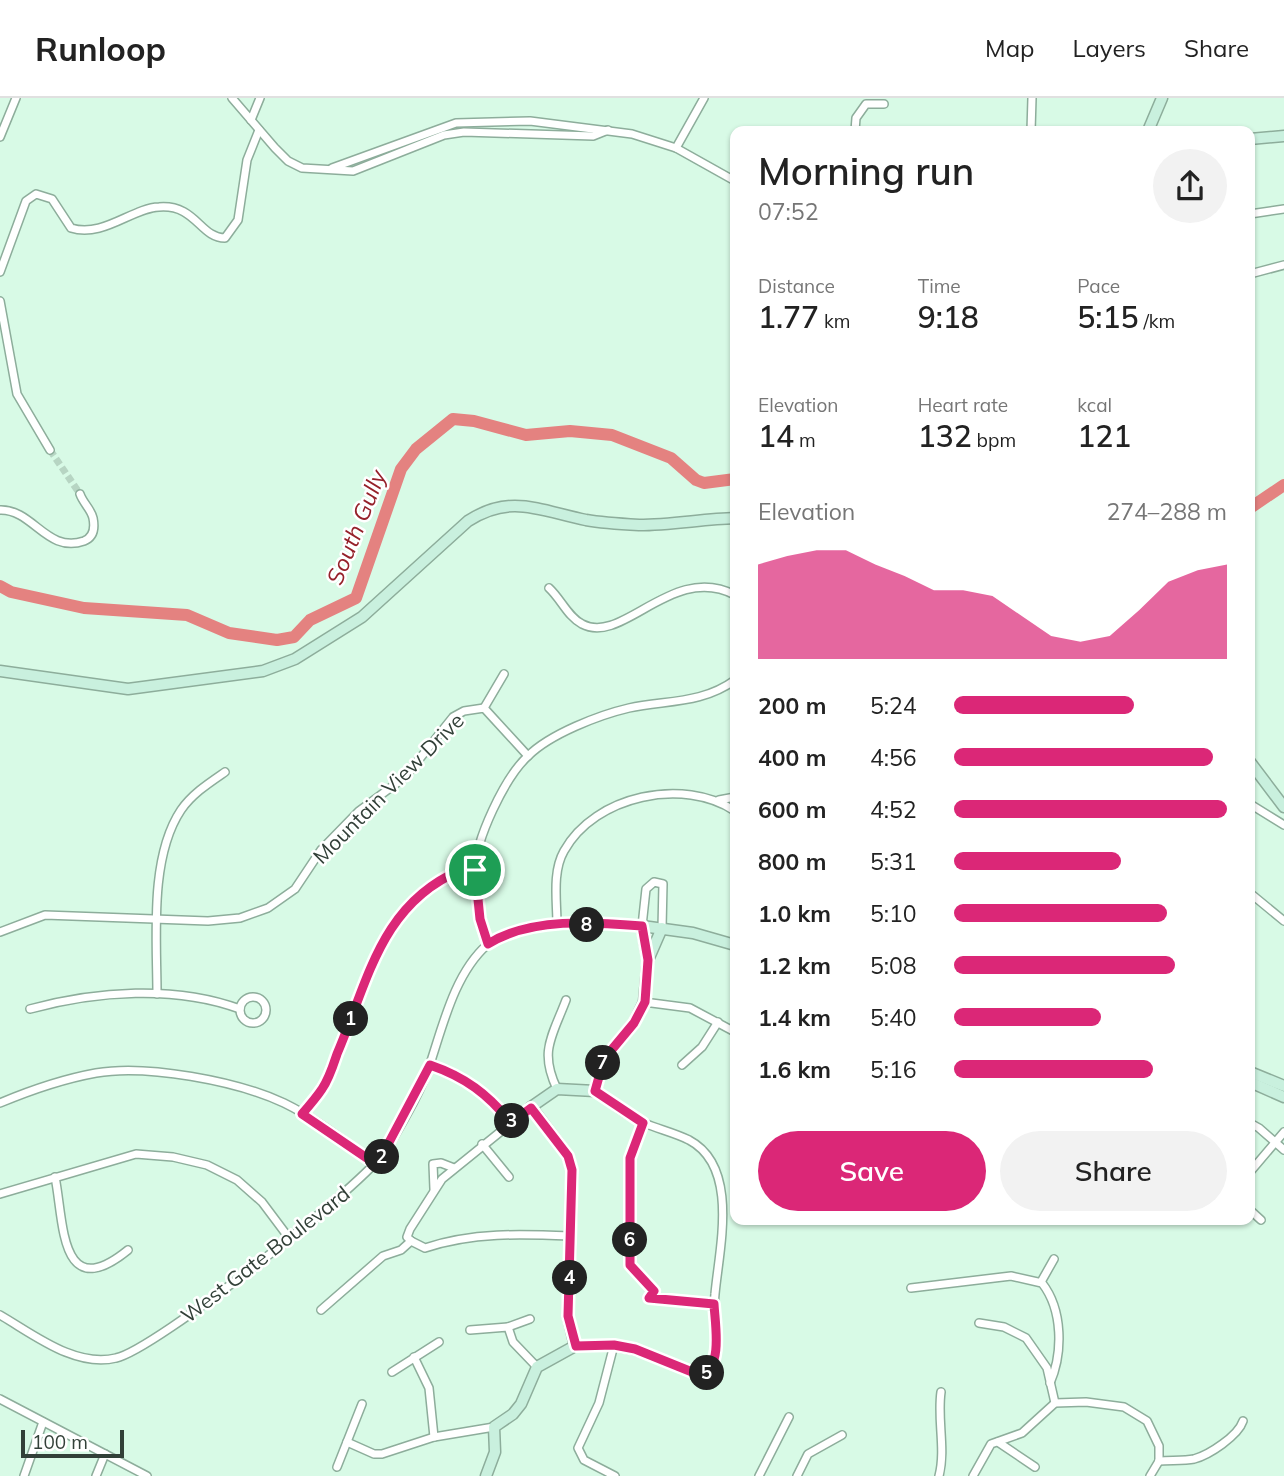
<!DOCTYPE html>
<html lang="en">
<head>
<meta charset="utf-8">
<style>
  body { margin:0; font-family:Mulish,sans-serif; background:#f2f2f2; color:#222; height:100vh; display:flex; flex-direction:column; font-size:26px; white-space:nowrap }
  * { box-sizing:border-box; margin:0 }
  p { font-size:23px; color:#767676 }
  .icon { flex:none; width:38px; height:38px; fill:none; stroke:currentColor; stroke-width:2; stroke-linecap:round; stroke-linejoin:round }
  .map { position:relative; flex:1; overflow:hidden }
  .panel { position:absolute; left:730px; top:28px; width:525px; height:1099px; display:flex; flex-direction:column; background:#fff; border-radius:14px; box-shadow:0 2px 5px #0004 }
  .panel>* { flex:none }
  .scale { position:absolute; left:21px; bottom:18px; width:103px; box-sizing:border-box; padding-left:7px; border:4px solid #324038; border-top:0; font-size:19px; line-height:24px; white-space:nowrap; color:#324038; -webkit-text-stroke:5px #fff; paint-order:stroke }
  .pin { position:absolute; display:grid; place-items:center; width:60px; height:60px; color:#fff; margin:-30px; border:4px solid #fff; border-radius:50%; box-shadow:0 2px 7px #0007 }
  .km { position:absolute; width:35px; height:35px; margin:-18px; border-radius:50%; background:#222; color:#fff; font-size:19px; line-height:35px; text-align:center }
  .round { display:grid; place-items:center; flex:none; width:74px; height:74px; border-radius:37px; background:#f2f2f2 }
  .overview { display:flex; align-items:center; justify-content:space-between; height:119px; padding:0 28px }
  h1 { font-size:38px; font-weight:600; line-height:52px }
  .metrics { display:grid; grid-template-columns:repeat(3,1fr); gap:10px; height:119px; padding:7px 28px }
  .metrics div { display:grid; align-content:center }
  .metrics b { font-size:30px; font-weight:600 }
  .metrics small { font-size:19px; font-weight:400 }
  .metrics p { font-size:19px }
  .chart { height:196px; padding:14px 28px }
  .chart p { display:flex; justify-content:space-between }
  .chart svg { width:100%; height:126px; margin-top:7px; fill:#db2777; opacity:.7 }
  .cta { display:flex; gap:14px; margin-top:auto; padding:14px 28px }
  .cta a { flex:1; height:80px; border-radius:42px; background:#db2777; color:#fff; font-size:28px; font-weight:600; line-height:80px; text-align:center }
  .cta a+a { background:#f2f2f2; color:#222 }
  ul { padding:0 28px; list-style:none; font-size:23px }
  li { display:grid; grid-template-columns:112px 84px 1fr; align-items:center; height:52px }
  li i { height:18px; border-radius:9px; background:#db2777 }
  header { display:flex; align-items:center; gap:42px; box-sizing:border-box; height:98px; padding:0 35px; background:#fff; border-bottom:2px solid #e0e0e0 }
  header strong { font-size:33px }
  nav { display:flex; gap:38px; margin-inline-start:auto; font-size:24px }
  .map>svg:first-child { display:block }
</style>
</head>
<body>
<header>
<strong>Runloop</strong>
<nav><a>Map</a><a>Layers</a><a>Share</a></nav>
</header>
<div class="map">
<svg width="1284" height="1378" viewBox="0 0 1284 1378">
  <rect width="100%" height="100%" fill="#d8fae6"/>
  <g fill="none" stroke-linecap="round" stroke-linejoin="round">
    <g stroke="#e48280" stroke-width="12">
      <polyline points="1250,410 1284,387"/>
      <polyline points="0,488 11,494 84,510 187,517 229,535 277,542 294,539 310,522 356,500 401,371 416,351 453,321 474,323 526,337 570,333 612,337 671,360 696,382 704,385 735,381"/>
    </g>
    <polyline stroke="#b7d5c3" stroke-width="7" stroke-dasharray="7 3.5" stroke-linecap="butt" points="50,352 80,396"/>
    <g stroke="#8dad9b" stroke-width="10">
      <g id="street">
        <polyline points="232,0 275,50 288,63 302,70 353,73 444,37 464,34 593,38 608,32"/>
        <polyline points="251,22 260,0"/>
        <polyline points="855,33 856,20 866,6 884,6"/>
        <polyline points="1031,33 1032,0"/>
        <polyline points="0,39 16,0"/>
        <polyline points="676,50 704,0"/>
        <polyline points="332,70 456,25 530,23 632,36 676,50 735,83"/>
        <polyline points="1250,116 1284,111"/>
        <path d="M0,174L26,103L36,96L52,101L71,130C103,140 132,110 159,109C196,106 200,140 225,140L238,122L247,62L259,32"/>
        <polyline points="1250,176 1284,167"/>
        <polyline points="0,203 17,296 50,352"/>
        <path d="M0,412C33,411 47,456 84,443C94,439 95,430 93,420C91,411 83,405 80,396"/>
        <path d="M549,490C561,501 568,519 582,526C623,548 672,464 735,497"/>
        <polyline points="484,610 504,576"/>
        <polyline points="719,702 735,699"/>
        <polyline points="1250,706 1284,727"/>
        <polyline points="1250,795 1284,823"/>
        <path d="M557,827C557,803 552,774 564,753C595,697 684,679 735,713"/>
        <polyline points="0,834 45,817 208,823 240,820 268,810 295,791 321,752 359,713 405,679 453,619 464,613 484,610 528,658"/>
        <path d="M488,847C481,823 476,798 475,773C475,742 505,679 528,658C550,636 599,617 629,610C667,602 702,606 735,582"/>
        <path d="M157,896C157,841 149,760 181,712C192,696 209,685 225,674"/>
        <circle cx="253" cy="912" r="13"/>
        <polyline points="644,904 690,910 735,934"/>
        <path d="M30,911C96,893 175,887 240,911"/>
        <path d="M430,967C465,979 487,996 511,1025"/>
        <polyline points="682,967 702,949 718,924"/>
        <path d="M557,991C539,953 552,939 566,902"/>
        <path d="M0,1005C31,992 63,981 96,975C146,966 237,983 284,1005C317,1021 347,1045 377,1067"/>
        <path d="M302,1016C310,1007 320,997 325,986C357,919 382,777 475,772"/>
        <polyline points="643,1025 630,1060 630,1167 654,1193 649,1200 714,1206"/>
        <polyline points="1250,1025 1259,1030 1284,1052"/>
        <polyline points="482,1046 509,1079"/>
        <polyline points="1250,1074 1284,1034"/>
        <path d="M55,1079C64,1122 59,1208 128,1152"/>
        <polyline points="434,1091 433,1066 441,1065 454,1070"/>
        <polyline points="0,1096 136,1056 173,1059 207,1067 237,1082 262,1104 289,1140"/>
        <polyline points="1250,1112 1261,1122"/>
        <polyline points="411,1143 407,1139 410,1131 442,1081 531,1009"/>
        <path d="M411,1143L425,1150C473,1134 521,1136 571,1138"/>
        <polyline points="1041,1184 1054,1161"/>
        <path d="M911,1190L1011,1178L1042,1185C1063,1212 1063,1255 1050,1285"/>
        <polyline points="321,1212 383,1158 401,1152 411,1143"/>
        <path d="M0,1217C33,1236 75,1270 116,1260C155,1252 365,1086 387,1051C402,1025 421,994 430,966C443,927 455,875 487,847C519,819 601,825 642,828L646,791L654,784L663,786L662,830"/>
        <polyline points="979,1225 1004,1229 1026,1240 1047,1270 1055,1305"/>
        <polyline points="508,1229 530,1221"/>
        <polyline points="470,1232 508,1229 513,1244 537,1269"/>
        <polyline points="614,1247 599,1305 578,1350 584,1362 615,1378"/>
        <path d="M575,1248C631,1246 648,1256 697,1277L708,1274C723,1255 712,1218 715,1196C719,1151 740,1069 689,1042C675,1035 658,1031 644,1025C626,1018 610,1004 595,993"/>
        <polyline points="414,1259 429,1290 434,1339"/>
        <polyline points="392,1274 439,1244"/>
        <polyline points="0,1301 147,1378"/>
        <polyline points="347,1344 374,1356 382,1356 434,1339 494,1329"/>
        <polyline points="998,1344 1035,1369"/>
        <path d="M1159,1363C1170,1362 1184,1363 1194,1361C1209,1357 1238,1338 1243,1323"/>
        <polyline points="337,1369 362,1306"/>
        <polyline points="24,1378 43,1324"/>
        <polyline points="96,1378 105,1356"/>
        <polyline points="759,1378 789,1319"/>
        <polyline points="797,1378 808,1356 842,1337"/>
        <path d="M939,1378C946,1351 937,1322 941,1294"/>
        <polyline points="973,1378 991,1346 1022,1335 1055,1305 1086,1304 1124,1309 1147,1323 1159,1348 1159,1363"/>
        <polyline points="1150,1378 1159,1363"/>
      </g>
    </g>
    <g stroke="#8dad9b" stroke-width="13">
      <g id="secondary">
        <polyline points="1148,33 1162,0"/>
        <polyline points="1250,41 1284,38"/>
        <path d="M0,573L128,591L263,573L295,561L362,519L468,423C511,395 541,413 586,422C603,425 621,426 639,427C671,427 703,421 735,420"/>
        <polyline points="1250,664 1284,709"/>
        <polyline points="648,862 662,830"/>
        <polyline points="1250,974 1284,988"/>
        <polyline points="1250,984 1284,999"/>
        <polyline points="486,1378 495,1354 494,1329 513,1316 521,1306 537,1269 575,1248 568,1218 572,1072 568,1058 531,1009 557,991 595,993 604,961 634,925 644,904 648,862 642,828 693,835 735,847"/>
      </g>
    </g>
    <use href="#street" stroke="#fff" stroke-width="7"/>
    <use href="#secondary" stroke="#c9f0de" stroke-width="10"/>
  </g>
  <g fill="none" stroke-linecap="round" stroke-linejoin="round">
    <g stroke="#fff" stroke-width="14">
      <path id="route" d="M461,772H475L480,821L488,846C531,819 593,824 642,828L648,862L645,904L634,925L604,961L595,993L643,1025L630,1060V1167L654,1193L649,1200L714,1206C715,1226 723,1267 702,1278L635,1251L614,1247L576,1248L568,1218L572,1072L568,1058L531,1010L511,1025C488,996 465,979 430,967L377,1067L302,1016C309,1008 316,1000 322,991C329,981 333,968 337,956C368,884 380,806 461,772Z"/>
    </g>
    <use href="#route" stroke="#db2777" stroke-width="9"/>
  </g>
  <g text-anchor="middle" dominant-baseline="central" stroke-width="5" stroke-linejoin="round" paint-order="stroke">
    <g font-size="21" fill="#324038" stroke="#fff">
      <text transform="translate(388 690) rotate(-45)">Mountain View Drive</text>
      <text transform="translate(265 1156) rotate(-38)">West Gate Boulevard</text>
    </g>
    <g font-size="23" font-style="italic" fill="#95212a" stroke="#fff">
      <text transform="translate(356 429) rotate(-68)">South Gully</text>
    </g>
  </g>
</svg>
<div class="scale">100 m</div>
<div class="pin" style="left:475px;top:772px;background:#1e9e55"><svg class="icon" aria-label="arrive" viewBox="0 0 24 24"><path d="M6 21V4h12l-3 4 3 4H6"/></svg></div>
<b class="km" style="left:351px;top:921px">1</b>
<b class="km" style="left:382px;top:1059px">2</b>
<b class="km" style="left:512px;top:1023px">3</b>
<b class="km" style="left:570px;top:1180px">4</b>
<b class="km" style="left:707px;top:1275px">5</b>
<b class="km" style="left:630px;top:1142px">6</b>
<b class="km" style="left:603px;top:965px">7</b>
<b class="km" style="left:587px;top:827px">8</b>
<section class="panel">
<div class="overview"><div><h1>Morning run</h1><p>07:52</p></div><a class="round"><svg class="icon" aria-label="share" viewBox="0 0 24 24"><path d="M12 15V3M7 8l5-5 5 5M5 13v7h14v-7"/></svg></a></div>
<div class="metrics">
<div><p>Distance</p><b>1.77<small> km</small></b></div>
<div><p>Time</p><b>9:18</b></div>
<div><p>Pace</p><b>5:15<small> /km</small></b></div>
</div>
<div class="metrics">
<div><p>Elevation</p><b>14<small> m</small></b></div>
<div><p>Heart rate</p><b>132<small> bpm</small></b></div>
<div><p>kcal</p><b>121</b></div>
</div>
<div class="chart"><p><span>Elevation</span>274–288 m</p>
<svg viewBox="0 0 160 44" preserveAspectRatio="none"><path d="M0 44V11L10 8L20 6L30 6L40 11L50 15L60 20L70 20L80 22L90 29L100 36L110 38L120 36L130 27L140 17L150 13L160 11V44z"/></svg>
</div>
<ul>
<li><b>200 m</b>5:24<i style="width:66%"></i></li>
<li><b>400 m</b>4:56<i style="width:95%"></i></li>
<li><b>600 m</b>4:52<i style="width:100%"></i></li>
<li><b>800 m</b>5:31<i style="width:61%"></i></li>
<li><b>1.0 km</b>5:10<i style="width:78%"></i></li>
<li><b>1.2 km</b>5:08<i style="width:81%"></i></li>
<li><b>1.4 km</b>5:40<i style="width:54%"></i></li>
<li><b>1.6 km</b>5:16<i style="width:73%"></i></li>
</ul>
<div class="cta"><a>Save</a><a>Share</a></div>
</section>
</div>
</body>
</html>
